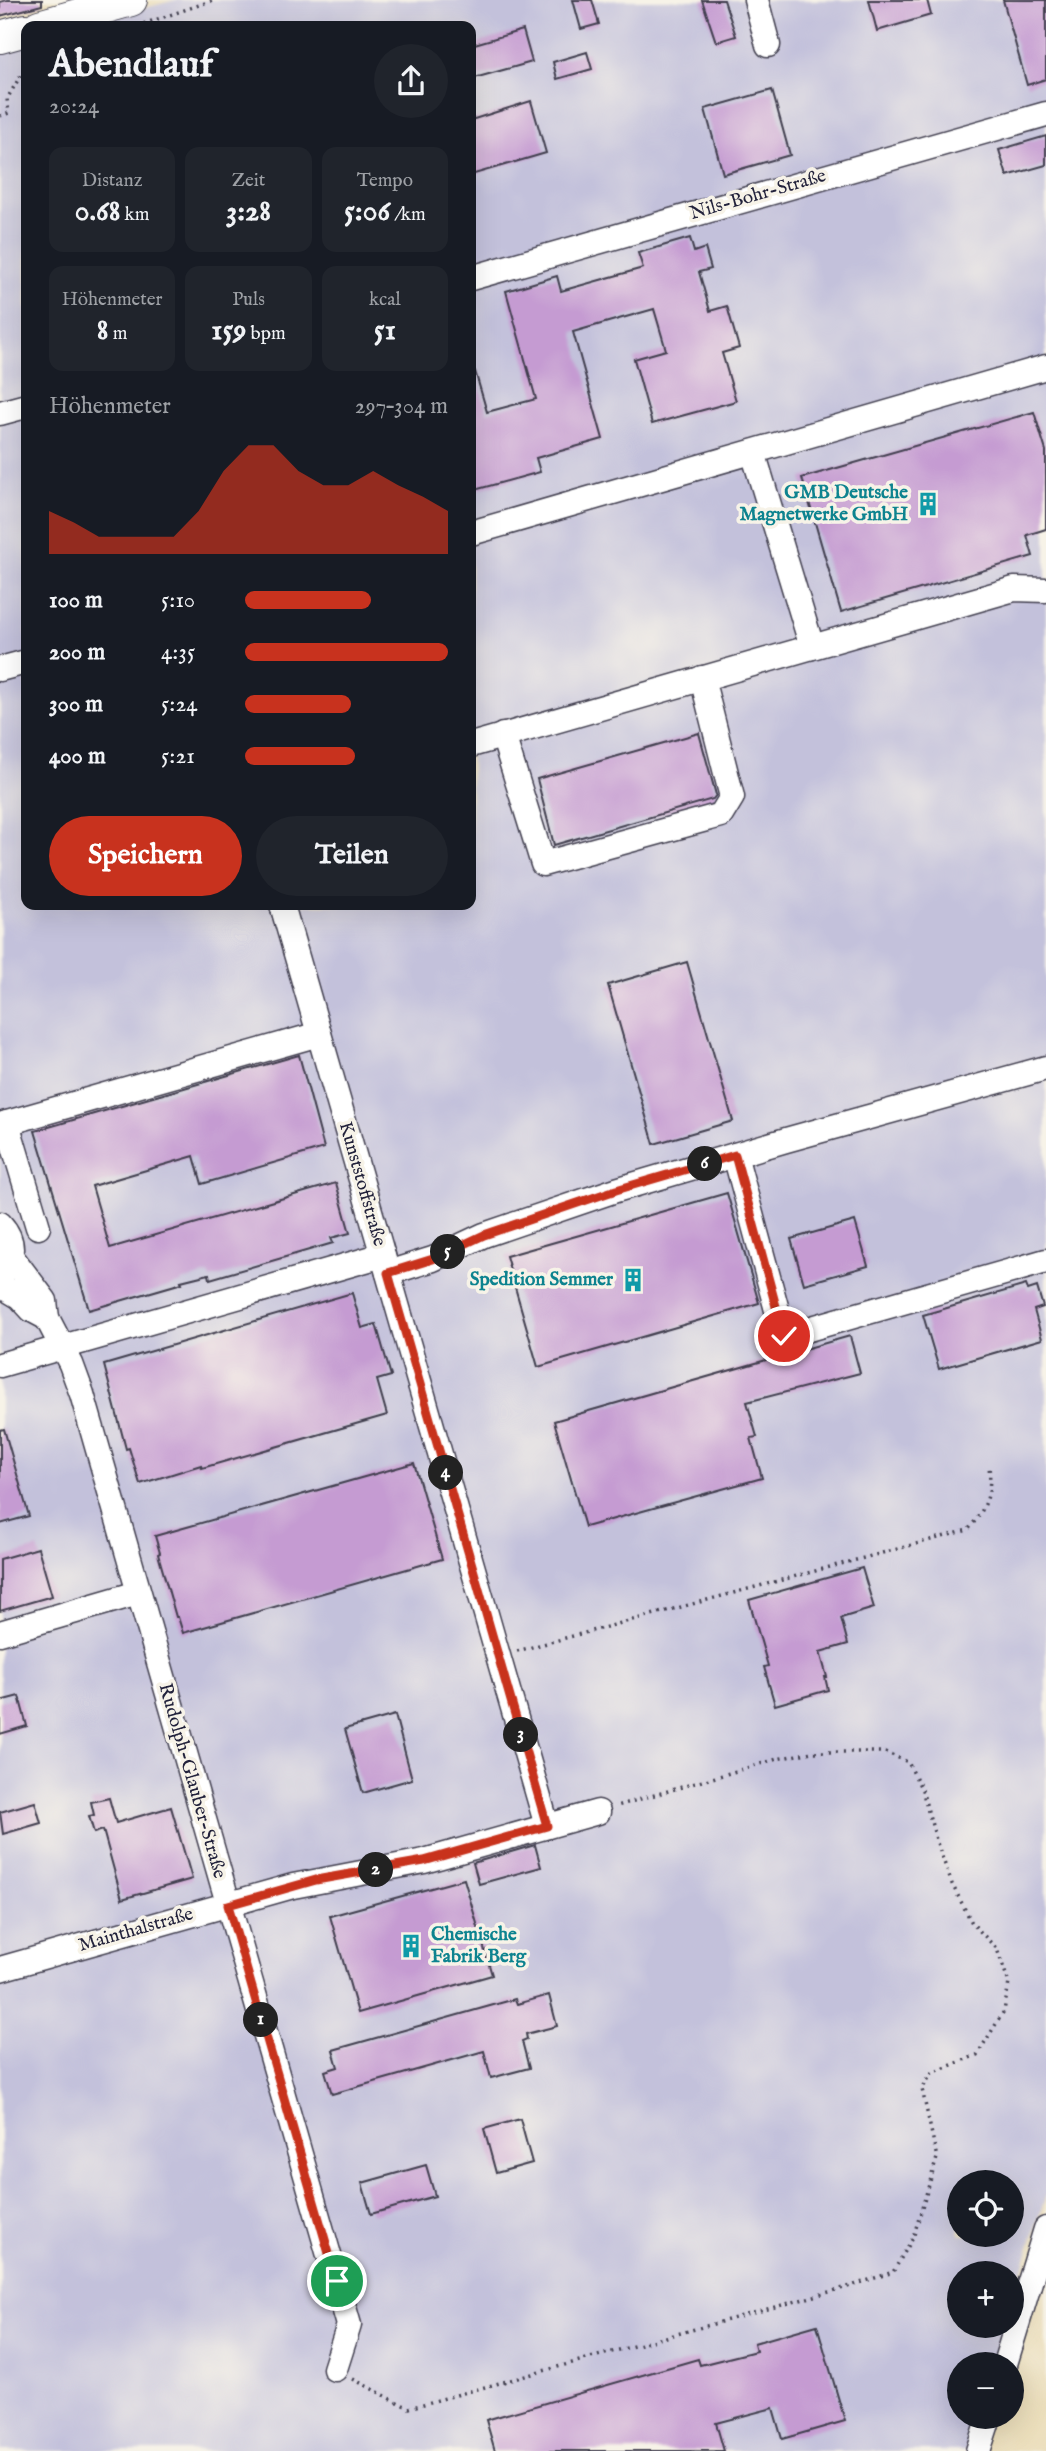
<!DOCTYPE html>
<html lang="de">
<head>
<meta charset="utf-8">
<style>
  body { margin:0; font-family:"IM FELL English",serif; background:#20242c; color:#f1f3f6; height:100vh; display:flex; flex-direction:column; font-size:26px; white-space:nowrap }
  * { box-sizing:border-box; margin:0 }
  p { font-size:23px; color:#9ea1a6 }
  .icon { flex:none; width:38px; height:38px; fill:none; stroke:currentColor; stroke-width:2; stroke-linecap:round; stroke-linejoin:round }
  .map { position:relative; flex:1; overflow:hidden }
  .sheet { position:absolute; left:21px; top:21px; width:455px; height:889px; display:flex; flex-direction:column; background:#171b24; border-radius:14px; box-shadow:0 7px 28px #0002 }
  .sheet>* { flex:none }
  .tools { position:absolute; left:947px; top:2170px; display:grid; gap:14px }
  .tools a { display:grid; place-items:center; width:77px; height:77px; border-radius:50%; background:#171b24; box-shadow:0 7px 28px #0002; font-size:35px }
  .pin { position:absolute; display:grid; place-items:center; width:60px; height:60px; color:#fff; margin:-30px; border:4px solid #fff; border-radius:50%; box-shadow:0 2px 7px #0007 }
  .km { position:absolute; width:35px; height:35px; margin:-18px; border-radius:50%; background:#222; color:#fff; font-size:19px; line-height:35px; text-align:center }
  .round { display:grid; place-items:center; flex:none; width:74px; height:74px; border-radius:37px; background:#20242c }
  .head { display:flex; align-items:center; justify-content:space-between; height:119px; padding:0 28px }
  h1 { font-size:38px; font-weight:700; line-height:52px }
  .figures { display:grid; grid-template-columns:repeat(3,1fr); gap:10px; height:119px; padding:7px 28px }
  .figures div { display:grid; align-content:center; border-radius:14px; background:#20242c; text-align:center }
  .figures b { font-size:30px; font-weight:700 }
  .figures small { font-size:19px; font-weight:400 }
  .figures p { font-size:19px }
  .chart { height:196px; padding:14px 28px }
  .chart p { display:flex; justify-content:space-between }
  .chart svg { width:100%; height:126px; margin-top:7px; fill:#c8321e; opacity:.7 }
  .primary-button { display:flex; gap:14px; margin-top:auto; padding:14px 28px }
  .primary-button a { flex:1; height:80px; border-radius:42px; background:#c8321e; color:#fff; font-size:28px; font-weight:700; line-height:80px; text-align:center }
  .primary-button a+a { background:#20242c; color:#f1f3f6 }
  ul { padding:0 28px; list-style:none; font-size:23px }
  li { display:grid; grid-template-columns:112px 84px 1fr; align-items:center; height:52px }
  li i { height:18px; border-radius:9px; background:#c8321e }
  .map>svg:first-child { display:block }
</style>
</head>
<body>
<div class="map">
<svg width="1046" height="2451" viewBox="0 0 1046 2451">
  <rect width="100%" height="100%" fill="#f7f3e8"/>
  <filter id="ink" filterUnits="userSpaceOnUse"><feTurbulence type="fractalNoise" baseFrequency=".0143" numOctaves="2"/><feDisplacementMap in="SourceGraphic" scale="14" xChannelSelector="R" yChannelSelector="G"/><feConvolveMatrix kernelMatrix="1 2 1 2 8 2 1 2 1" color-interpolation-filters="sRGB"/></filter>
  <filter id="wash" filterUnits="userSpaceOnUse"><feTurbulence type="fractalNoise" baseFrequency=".00686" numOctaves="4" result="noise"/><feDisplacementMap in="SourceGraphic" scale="28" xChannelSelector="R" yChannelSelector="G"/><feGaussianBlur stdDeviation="1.57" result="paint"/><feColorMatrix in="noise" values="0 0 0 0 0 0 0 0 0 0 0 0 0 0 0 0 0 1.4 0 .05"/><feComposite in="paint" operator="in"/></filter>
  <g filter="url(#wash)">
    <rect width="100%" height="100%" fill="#ebdebb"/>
    <path fill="#c3c1db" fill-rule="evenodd" d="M175,0H1046V2195L1012,2304V2273H959V2326H1004L992,2364H959V2417H976L965,2451H0V48L26,41V905H471V26H79ZM959,2182H1012V2235H959Z"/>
    <g id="blocks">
      <g fill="#c59bd2">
        <polygon points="7,0 42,0 42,5 0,16 0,2"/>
        <polygon points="573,0 592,0 599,24 581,29"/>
        <polygon points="702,0 724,0 736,36 716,42"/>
        <polygon points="869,0 927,0 931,15 877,31"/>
        <polygon points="1003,0 1046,0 1046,79 1027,85"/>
        <polygon points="523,30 532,62 471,79 471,45"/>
        <polygon points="587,52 592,69 557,79 553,62"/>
        <polygon points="772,90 790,155 723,174 705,109"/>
        <polygon points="531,101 546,153 471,175 471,120"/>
        <polygon points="1046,136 1046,165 1007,176 999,150"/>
        <polygon points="690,238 694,252 705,248 711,269 699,272 710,311 727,306 739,348 722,353 736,401 652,424 634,359 666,350 654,309 573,332 603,439 536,458 540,472 471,491 471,371 475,371 487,412 536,399 506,291 557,276 561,291 643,268 638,253"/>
        <polygon points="1034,412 1046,451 1046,529 1027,535 1033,556 841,612 802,478"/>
        <polygon points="699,733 716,795 713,799 554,845 537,779"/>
        <polygon points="687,962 733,1121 654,1144 608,985"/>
        <polygon points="299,1055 324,1148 202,1184 194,1156 92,1186 110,1248 336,1183 350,1233 331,1238 333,1243 210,1279 209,1274 181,1281 182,1283 89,1310 35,1131"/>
        <polygon points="727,1193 759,1303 538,1367 506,1256"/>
        <polygon points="855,1221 868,1266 804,1284 791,1239"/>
        <polygon points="1026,1285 1028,1290 1037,1287 1043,1307 1034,1310 1042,1339 939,1369 923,1315"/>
        <polygon points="352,1293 362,1328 376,1324 391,1376 377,1380 387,1415 202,1468 201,1465 140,1484 129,1448 126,1449 104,1365"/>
        <polygon points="850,1336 860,1373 747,1402 757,1437 751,1438 762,1478 585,1527 554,1421"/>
        <polygon points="4,1429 29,1516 0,1524 0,1430"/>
        <polygon points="414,1463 442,1559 183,1633 178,1617 176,1617 158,1554 160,1553 155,1536"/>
        <polygon points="38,1548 52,1596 0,1611 0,1559"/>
        <polygon points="862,1568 874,1608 841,1618 848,1644 820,1652 827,1677 825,1677 828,1690 775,1705 764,1667 768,1666 749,1600"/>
        <polygon points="19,1696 27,1726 0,1734 0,1701"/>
        <polygon points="395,1715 412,1779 363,1793 345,1729"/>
        <polygon points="109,1798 116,1823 171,1807 192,1879 122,1899 103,1830 94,1833 89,1816 94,1815 91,1802"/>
        <polygon points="35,1802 41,1823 3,1834 0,1812"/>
        <polygon points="535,1845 541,1867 479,1884 473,1863"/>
        <polygon points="464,1879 492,1975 358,2013 330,1916"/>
        <polygon points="549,1995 557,2026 526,2034 527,2039 522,2041 529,2068 491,2078 484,2051 332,2094 325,2071 338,2067 333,2050 515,1999 517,2004"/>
        <polygon points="520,2119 532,2163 496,2173 484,2129"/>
        <polygon points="426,2165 435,2196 371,2214 362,2183"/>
        <polygon points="817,2325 845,2421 782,2439 773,2408 716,2423 724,2451 495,2451 486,2420 698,2359 700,2365 756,2351 754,2343"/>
      </g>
    </g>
  </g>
  <g filter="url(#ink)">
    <use href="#blocks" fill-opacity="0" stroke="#403e4e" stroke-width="2"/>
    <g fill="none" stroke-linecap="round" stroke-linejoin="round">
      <g stroke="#403e4e" stroke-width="27">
        <g id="minor">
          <polyline points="756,0 768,45"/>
          <polyline points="471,278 1046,114"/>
          <polyline points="0,413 26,406"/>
          <polyline points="753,452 812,647"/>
          <polyline points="471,533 1046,367"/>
          <polyline points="0,669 26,662"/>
          <polyline points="503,735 543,864 721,815 732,797 702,678"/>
          <polyline points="471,745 1014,589 1046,590"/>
          <polyline points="282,905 547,1826"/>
          <polyline points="7,1123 319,1034"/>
          <polyline points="0,1125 7,1123 38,1227"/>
          <polyline points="735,1155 784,1336 1046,1261"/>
          <path d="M0,1224C13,1238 14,1253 5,1270"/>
          <polyline points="11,1256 45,1301 47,1318 71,1364 82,1394 349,2325 335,2369"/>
          <polyline points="388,1273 433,1259 484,1235 616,1190 786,1140 1046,1068"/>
          <polyline points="0,1285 20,1297 32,1310 47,1318"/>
          <polyline points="0,1365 383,1255"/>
          <polyline points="0,1633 138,1593"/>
          <polyline points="0,1969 293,1886 424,1861 598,1812"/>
          <polyline points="1005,2364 1046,2229"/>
          <polyline points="978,2451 989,2417"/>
        </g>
      </g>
      <g stroke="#403e4e" stroke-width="34">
        <g id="major">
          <polyline points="39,26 131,0"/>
          <polyline points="0,37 26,30"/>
        </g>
      </g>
      <g stroke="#403e4e" stroke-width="3.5" stroke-dasharray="2 5" stroke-linecap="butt">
        <polyline points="137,26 214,0"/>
        <polyline points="0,116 9,113 7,99 26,66"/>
        <path d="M517,1651L968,1530C986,1508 992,1495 989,1466"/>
        <polyline points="353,2379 409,2408 851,2286 893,2272 913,2238 937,2158 922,2089 932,2073 977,2055 1004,2011 1009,1983 997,1949 972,1923 952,1884 937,1843 922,1790 908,1762 885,1752 812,1752 777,1759 617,1806"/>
      </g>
      <use href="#minor" stroke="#fff" stroke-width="24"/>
      <use href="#major" stroke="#fff" stroke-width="32"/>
    </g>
  </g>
  <g fill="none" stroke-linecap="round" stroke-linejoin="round" filter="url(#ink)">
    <g stroke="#fff" stroke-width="14">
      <polyline id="route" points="337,2281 228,1905 316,1880 424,1861 547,1826 388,1273 433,1259 484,1235 616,1190 735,1155 784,1336"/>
    </g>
    <use href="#route" stroke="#c8321e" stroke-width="9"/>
  </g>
  <defs>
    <g id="building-bare" transform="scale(1.89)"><path d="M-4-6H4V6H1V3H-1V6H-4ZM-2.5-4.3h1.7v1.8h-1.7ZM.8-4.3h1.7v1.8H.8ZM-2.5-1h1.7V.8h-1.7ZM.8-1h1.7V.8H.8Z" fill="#0f9aa8" stroke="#f7f3e8" stroke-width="2.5" paint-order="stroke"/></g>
  </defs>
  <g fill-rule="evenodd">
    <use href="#building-bare" x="928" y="504"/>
    <use href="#building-bare" x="633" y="1280"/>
    <use href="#building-bare" x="411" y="1946"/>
  </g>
  <g text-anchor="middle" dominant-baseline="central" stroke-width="7" stroke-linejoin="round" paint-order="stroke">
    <g font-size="19" fill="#22223b" stroke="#f7f3e8">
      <text transform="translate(758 195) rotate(-16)">Nils-Bohr-Straße</text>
      <text transform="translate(362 1184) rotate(74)">Kunststoffstraße</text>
      <text transform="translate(192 1781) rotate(74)">Rudolph-Glauber-Straße</text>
      <text transform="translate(136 1930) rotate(-16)">Mainthalstraße</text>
    </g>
    <g font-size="19" font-weight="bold" fill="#0d838f" stroke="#f7f3e8" text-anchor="end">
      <text x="908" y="493">GMB Deutsche<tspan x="908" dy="22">Magnetwerke GmbH</tspan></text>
      <text x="613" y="1280">Spedition Semmer</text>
      <text x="431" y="1935" text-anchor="start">Chemische<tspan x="431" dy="22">Fabrik Berg</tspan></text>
    </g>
  </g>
</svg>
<div class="tools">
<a><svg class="icon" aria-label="locate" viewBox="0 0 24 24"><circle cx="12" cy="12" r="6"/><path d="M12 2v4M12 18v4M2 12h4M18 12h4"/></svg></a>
<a>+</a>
<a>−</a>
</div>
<div class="pin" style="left:337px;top:2281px;background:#1e9e55"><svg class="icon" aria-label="arrive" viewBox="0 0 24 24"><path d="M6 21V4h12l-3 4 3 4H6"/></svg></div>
<div class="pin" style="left:784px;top:1336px;background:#d93025"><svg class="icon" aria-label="check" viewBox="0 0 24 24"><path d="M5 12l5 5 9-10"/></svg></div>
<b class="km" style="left:261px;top:2020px">1</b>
<b class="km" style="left:376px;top:1870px">2</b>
<b class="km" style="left:521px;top:1735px">3</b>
<b class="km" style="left:446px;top:1473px">4</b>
<b class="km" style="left:448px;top:1252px">5</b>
<b class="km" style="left:705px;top:1164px">6</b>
<section class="sheet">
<div class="head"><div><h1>Abendlauf</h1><p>20:24</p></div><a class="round"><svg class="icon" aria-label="share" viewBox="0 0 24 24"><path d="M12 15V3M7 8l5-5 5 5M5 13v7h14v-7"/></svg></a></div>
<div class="figures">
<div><p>Distanz</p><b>0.68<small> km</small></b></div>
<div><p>Zeit</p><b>3:28</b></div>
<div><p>Tempo</p><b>5:06<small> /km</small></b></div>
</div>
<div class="figures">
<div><p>Höhenmeter</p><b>8<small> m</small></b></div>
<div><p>Puls</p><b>159<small> bpm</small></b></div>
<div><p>kcal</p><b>51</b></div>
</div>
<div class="chart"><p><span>Höhenmeter</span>297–304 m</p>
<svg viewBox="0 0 160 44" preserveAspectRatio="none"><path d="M0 44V29L10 33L20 38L30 38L40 38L50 38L60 29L70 15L80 6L90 6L100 15L110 20L120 20L130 15L140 20L150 24L160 29V44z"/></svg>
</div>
<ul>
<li><b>100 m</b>5:10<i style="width:62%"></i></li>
<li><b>200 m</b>4:35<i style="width:100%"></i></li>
<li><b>300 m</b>5:24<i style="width:52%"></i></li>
<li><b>400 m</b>5:21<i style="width:54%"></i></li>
</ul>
<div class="primary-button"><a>Speichern</a><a>Teilen</a></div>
</section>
</div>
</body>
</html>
